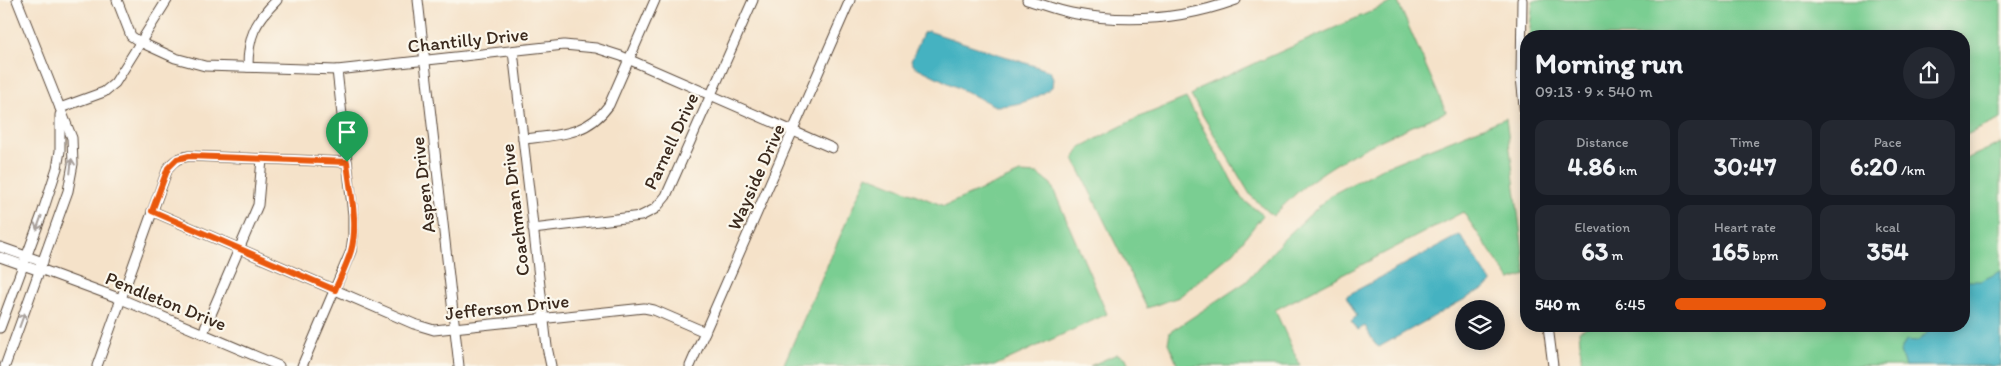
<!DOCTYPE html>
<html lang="en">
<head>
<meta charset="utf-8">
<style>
  body { margin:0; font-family:Itim,sans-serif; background:#242831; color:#f1f3f6; height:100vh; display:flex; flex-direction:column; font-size:19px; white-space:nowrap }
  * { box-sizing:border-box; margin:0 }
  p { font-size:16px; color:#9ea1a6 }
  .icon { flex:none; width:28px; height:28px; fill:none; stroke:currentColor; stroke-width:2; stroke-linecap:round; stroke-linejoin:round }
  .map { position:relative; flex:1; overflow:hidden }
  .details { position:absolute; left:1520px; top:30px; width:450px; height:302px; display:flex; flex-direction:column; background:#171b24; border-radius:20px; box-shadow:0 2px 12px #0003 }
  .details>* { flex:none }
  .fabs { position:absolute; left:1455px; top:300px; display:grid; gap:10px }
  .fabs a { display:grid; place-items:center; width:50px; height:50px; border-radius:50%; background:#171b24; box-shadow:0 2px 12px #0003; font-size:25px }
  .pin { position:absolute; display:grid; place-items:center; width:42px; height:42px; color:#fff; margin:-51px -21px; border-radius:50% 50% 50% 0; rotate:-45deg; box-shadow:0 0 5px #0007 }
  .pin .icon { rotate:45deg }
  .round { display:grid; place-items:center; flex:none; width:52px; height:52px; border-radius:26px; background:#242831 }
  .overview { display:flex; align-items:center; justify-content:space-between; height:85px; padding:0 15px }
  h1 { font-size:28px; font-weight:700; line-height:38px }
  .figures { display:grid; grid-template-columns:repeat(3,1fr); gap:8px; height:85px; padding:5px 15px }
  .figures div { display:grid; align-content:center; border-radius:12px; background:#242831; text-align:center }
  .figures b { font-size:25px; font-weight:700 }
  .figures small { font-size:14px; font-weight:400 }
  .figures p { font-size:14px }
  ul { padding:0 15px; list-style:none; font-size:16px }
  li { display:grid; grid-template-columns:80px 60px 1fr; align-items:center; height:38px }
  li i { height:12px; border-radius:6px; background:#ea580c }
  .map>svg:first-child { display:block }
</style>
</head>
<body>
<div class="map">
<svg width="2001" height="366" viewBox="0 0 2001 366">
  <rect width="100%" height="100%" fill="#fbf7ec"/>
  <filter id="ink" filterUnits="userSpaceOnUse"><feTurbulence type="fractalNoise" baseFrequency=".02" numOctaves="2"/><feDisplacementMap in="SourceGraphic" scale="10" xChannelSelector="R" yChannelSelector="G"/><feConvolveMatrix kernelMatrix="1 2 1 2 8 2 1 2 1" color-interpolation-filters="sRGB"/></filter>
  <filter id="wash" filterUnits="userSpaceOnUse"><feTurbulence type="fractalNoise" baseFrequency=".0096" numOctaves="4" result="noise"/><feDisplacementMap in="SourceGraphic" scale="20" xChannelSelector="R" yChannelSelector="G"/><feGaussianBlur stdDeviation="1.12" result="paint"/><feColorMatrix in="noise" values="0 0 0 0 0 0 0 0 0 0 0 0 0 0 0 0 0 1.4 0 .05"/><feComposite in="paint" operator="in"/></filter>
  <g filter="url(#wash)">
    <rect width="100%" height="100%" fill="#f5e2c9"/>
    <g fill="#7ace92" stroke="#5a7c58">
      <path d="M1397,0L1446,112C1396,133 1343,154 1301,189C1291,198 1282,207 1273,216L1251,196L1191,96L1197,89Z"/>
      <polygon points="1533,0 2001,0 2001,119 1964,136 1964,36 1529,36"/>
      <polygon points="1186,98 1242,199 1263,215 1234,252 1179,297 1147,308 1074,159 1081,147 1137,118"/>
      <polygon points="1506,118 1526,275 1510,280 1463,212 1275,310 1300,366 1178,366 1168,343 1170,332 1246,282 1285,238 1331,195 1382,168"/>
      <polygon points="2001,143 2001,366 1582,366 1579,331 1589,326 1964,326 1964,160"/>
      <polygon points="1020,173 1038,174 1051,184 1107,314 994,366 783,366 867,175 944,206"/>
      <polygon points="1117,354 1126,358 1129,366 1090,366"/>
    </g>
    <g fill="#44b2c1" stroke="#406e70">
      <path d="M928,31L1050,71L1053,78L1052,87C1036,100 1017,106 995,106L914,66L911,61L923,33Z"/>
      <polygon points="1459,235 1461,236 1492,283 1490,285 1379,347 1375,344 1365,326 1358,330 1351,321 1357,316 1346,296"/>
      <polygon points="2001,271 2001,366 1905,366 1900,352 1906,340 1918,341 1927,333 1929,326 1964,326 1964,281 1981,281"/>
    </g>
  </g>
  <g filter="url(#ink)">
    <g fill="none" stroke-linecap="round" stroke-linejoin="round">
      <g stroke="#574638" stroke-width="11">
        <g id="minor">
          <polyline points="117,0 131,36 140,42 175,58 205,66 337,70 564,45 596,48 621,56 832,148"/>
          <polyline points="418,0 459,366"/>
          <path d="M1027,0C1041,4 1056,10 1071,13C1127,24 1183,19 1236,0"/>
          <polyline points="1522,0 1521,77 1526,126"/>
          <polyline points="513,51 547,347 551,366"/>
          <path d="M248,67C248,36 255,22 277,0"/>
          <polyline points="60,108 104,92 115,83 167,0"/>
          <path d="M523,139C557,135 587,136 609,105L655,0"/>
          <polyline points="152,211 414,324 434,330 644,308 654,310 705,332"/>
          <polyline points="533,229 641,216 655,209 666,196 753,0"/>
          <polyline points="0,247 43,262"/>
          <polyline points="0,257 40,271"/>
          <polyline points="40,269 121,299 279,366"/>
          <polyline points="1548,326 1553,366"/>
          <polyline points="0,328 41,217 57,168 60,151 60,115"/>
          <polyline points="203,333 258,205 262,159"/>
          <polyline points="5,366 68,191 73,164 72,138 17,0"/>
          <path d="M97,366L168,168C174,160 179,158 189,156L347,162"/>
          <polyline points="302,366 351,251 353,236 353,215 337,70"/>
          <polyline points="690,366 850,0"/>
        </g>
      </g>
      <use href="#minor" stroke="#fff" stroke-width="9"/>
    </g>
    <defs><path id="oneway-shaft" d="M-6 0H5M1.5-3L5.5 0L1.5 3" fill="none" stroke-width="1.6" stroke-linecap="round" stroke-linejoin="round" transform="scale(1.25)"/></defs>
    <g stroke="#a79f9a">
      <use href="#oneway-shaft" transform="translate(71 166) rotate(-84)"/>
      <use href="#oneway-shaft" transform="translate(39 223) rotate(110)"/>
      <use href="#oneway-shaft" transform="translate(22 320) rotate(-70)"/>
    </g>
  </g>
  <g fill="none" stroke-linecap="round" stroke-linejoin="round" filter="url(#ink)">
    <g stroke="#fff" stroke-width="10">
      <path id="route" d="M189,156L347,162C350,191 359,223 351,251C347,264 340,278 335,290L152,211L168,168L177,159Z"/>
    </g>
    <use href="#route" stroke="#ea580c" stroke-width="6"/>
  </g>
  <g text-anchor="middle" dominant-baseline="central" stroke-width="4.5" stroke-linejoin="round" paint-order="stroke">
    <g font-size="19" fill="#3b2a1e" stroke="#fbf7ec">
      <text transform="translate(468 40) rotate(-6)">Chantilly Drive</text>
      <text transform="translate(671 141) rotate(-65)">Parnell Drive</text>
      <text transform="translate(756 177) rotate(-66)">Wayside Drive</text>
      <text transform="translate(423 185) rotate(-97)">Aspen Drive</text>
      <text transform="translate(515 210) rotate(-97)">Coachman Drive</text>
      <text transform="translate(166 301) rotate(22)">Pendleton Drive</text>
      <text transform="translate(507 307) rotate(-6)">Jefferson Drive</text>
    </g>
  </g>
</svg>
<div class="fabs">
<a><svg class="icon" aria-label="layers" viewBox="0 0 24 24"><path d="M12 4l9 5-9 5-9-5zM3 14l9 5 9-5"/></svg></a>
</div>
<div class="pin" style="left:347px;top:162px;background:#1e9e55"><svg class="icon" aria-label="arrive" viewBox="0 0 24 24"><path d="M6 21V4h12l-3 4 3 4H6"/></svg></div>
<section class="details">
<div class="overview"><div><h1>Morning run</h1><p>09:13 · 9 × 540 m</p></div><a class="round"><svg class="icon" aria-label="share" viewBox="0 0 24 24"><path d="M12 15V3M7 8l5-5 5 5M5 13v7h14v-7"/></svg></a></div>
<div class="figures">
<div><p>Distance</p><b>4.86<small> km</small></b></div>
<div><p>Time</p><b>30:47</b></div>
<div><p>Pace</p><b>6:20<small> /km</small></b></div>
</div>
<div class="figures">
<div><p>Elevation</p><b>63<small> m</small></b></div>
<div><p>Heart rate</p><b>165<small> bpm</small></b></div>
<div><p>kcal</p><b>354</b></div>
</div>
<ul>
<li><b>540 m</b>6:45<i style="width:54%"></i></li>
</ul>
</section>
</div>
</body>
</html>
